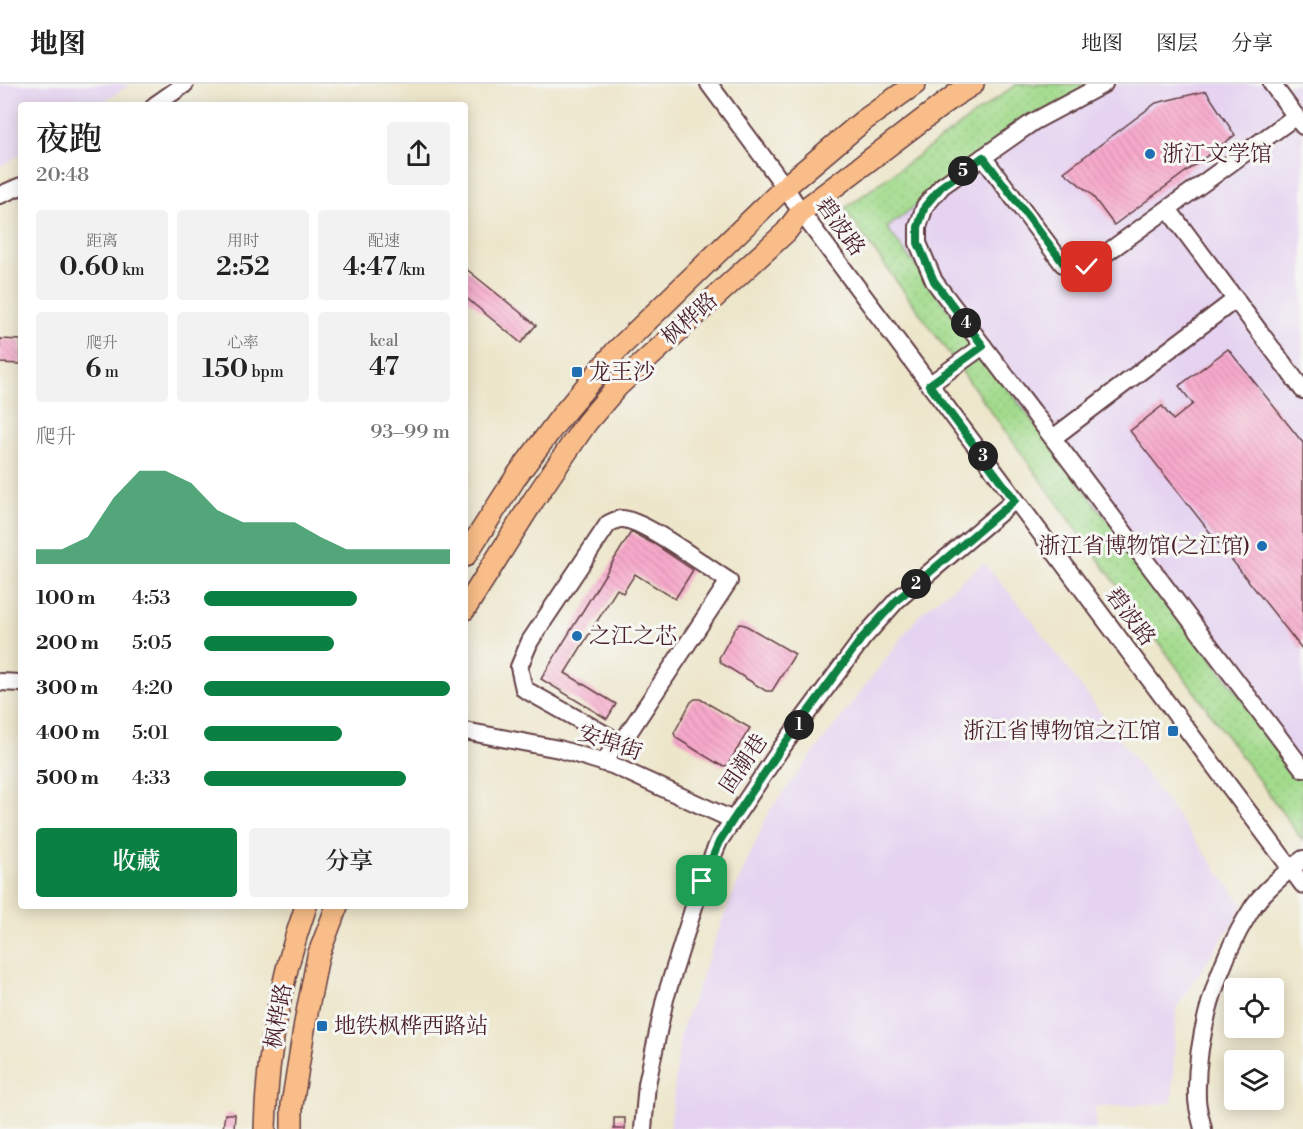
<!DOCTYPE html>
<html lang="zh">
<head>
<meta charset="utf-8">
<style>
  body { margin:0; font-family:"Libre Bodoni","Noto Serif SC",serif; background:#f2f2f2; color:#222; height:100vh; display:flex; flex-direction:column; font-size:22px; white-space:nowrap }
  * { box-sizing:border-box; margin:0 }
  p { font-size:20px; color:#767676 }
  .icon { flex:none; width:33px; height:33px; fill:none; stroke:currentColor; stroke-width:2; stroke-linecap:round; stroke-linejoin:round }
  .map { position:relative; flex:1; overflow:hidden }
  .details { position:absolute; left:18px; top:18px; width:450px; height:807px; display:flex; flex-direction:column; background:#fff; border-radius:6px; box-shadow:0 3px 15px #0003 }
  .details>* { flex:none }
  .controls { position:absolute; left:1224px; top:894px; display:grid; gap:12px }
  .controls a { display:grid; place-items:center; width:60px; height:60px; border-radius:6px; background:#fff; box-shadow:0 3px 15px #0003; font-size:30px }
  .pin { position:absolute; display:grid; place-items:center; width:51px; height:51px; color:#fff; margin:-26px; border-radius:12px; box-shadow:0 3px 9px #0006 }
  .km { position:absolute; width:30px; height:30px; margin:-15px; border-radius:50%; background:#222; color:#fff; font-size:16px; line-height:30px; text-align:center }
  .round { display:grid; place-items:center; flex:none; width:63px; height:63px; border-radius:6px; background:#f2f2f2 }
  .head { display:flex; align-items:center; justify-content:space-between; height:102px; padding:0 18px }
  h1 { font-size:33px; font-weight:600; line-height:45px }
  .figures { display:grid; grid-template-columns:repeat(3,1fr); gap:9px; height:102px; padding:6px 18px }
  .figures div { display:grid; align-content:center; border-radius:6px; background:#f2f2f2; text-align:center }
  .figures b { font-size:26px; font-weight:600 }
  .figures small { font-size:16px; font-weight:400 }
  .figures p { font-size:16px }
  .chart { height:168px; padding:12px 18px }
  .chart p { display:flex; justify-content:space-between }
  .chart svg { width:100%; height:108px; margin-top:6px; fill:#0b8043; opacity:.7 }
  .button { display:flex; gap:12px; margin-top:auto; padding:12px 18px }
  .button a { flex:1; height:69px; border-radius:6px; background:#0b8043; color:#fff; font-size:24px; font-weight:600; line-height:69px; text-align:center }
  .button a+a { background:#f2f2f2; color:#222 }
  ul { padding:0 18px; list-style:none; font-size:20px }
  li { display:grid; grid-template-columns:96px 72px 1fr; align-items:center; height:45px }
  li i { height:15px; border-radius:8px; background:#0b8043 }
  header { display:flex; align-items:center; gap:36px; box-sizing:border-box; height:84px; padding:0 30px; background:#fff; border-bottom:2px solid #e0e0e0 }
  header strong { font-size:28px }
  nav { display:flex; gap:33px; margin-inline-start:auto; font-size:21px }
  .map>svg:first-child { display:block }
</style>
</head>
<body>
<header>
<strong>地图</strong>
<nav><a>地图</a><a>图层</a><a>分享</a></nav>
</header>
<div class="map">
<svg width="1303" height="1045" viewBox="0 0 1303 1045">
  <defs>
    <pattern id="grass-dots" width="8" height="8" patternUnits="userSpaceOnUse" patternTransform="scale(1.5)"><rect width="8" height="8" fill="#a3db8d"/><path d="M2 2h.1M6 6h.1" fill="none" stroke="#8ebc7a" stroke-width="1.8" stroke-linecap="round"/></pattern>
    <pattern id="building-back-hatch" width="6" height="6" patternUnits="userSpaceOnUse" patternTransform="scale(1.5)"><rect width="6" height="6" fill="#f7a9cb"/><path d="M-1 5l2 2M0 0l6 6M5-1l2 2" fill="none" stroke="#d591ae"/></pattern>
  </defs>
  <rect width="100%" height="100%" fill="#f6f6f2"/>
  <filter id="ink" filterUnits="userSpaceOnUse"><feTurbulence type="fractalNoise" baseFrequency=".0167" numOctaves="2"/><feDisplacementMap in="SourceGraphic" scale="12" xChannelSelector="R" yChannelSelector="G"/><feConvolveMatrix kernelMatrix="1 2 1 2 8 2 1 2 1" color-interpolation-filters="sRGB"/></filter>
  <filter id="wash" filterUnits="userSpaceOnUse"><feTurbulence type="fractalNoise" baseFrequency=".008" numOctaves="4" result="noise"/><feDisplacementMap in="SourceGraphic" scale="24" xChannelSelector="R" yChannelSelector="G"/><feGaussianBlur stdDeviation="1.35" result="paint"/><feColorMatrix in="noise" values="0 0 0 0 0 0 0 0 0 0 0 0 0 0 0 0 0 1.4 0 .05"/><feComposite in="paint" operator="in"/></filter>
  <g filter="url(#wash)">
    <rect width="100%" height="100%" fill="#ede6cb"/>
    <g fill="#e5d3f1">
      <polygon points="0,0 131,0 98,21 21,21 21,70 0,83"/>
      <polygon points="1096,0 1303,0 1303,695 887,144 954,92"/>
      <polygon points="984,479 1025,527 1244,822 1176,925 1172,1019 1095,1023 1096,1045 670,1045 680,950 727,824 769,727 921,529"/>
    </g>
    <polygon fill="url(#grass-dots)" stroke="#767d5c" stroke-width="1.5" points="1017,0 1096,0 1023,38 887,144 1303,695 1303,757 844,125"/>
    <g id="blocks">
      <g fill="url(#building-back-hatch)">
        <polygon points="1206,7 1235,51 1114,141 1091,110 1064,88 1156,19"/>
        <polygon points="465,184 536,241 521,259 465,213"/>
        <polygon points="0,255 21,256 21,280 0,279"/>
        <polygon points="1228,265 1303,359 1303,566 1130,347 1162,322 1173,336 1193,320 1179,302"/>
        <polygon points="631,448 654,460 693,486 675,515 635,490 623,509 617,505 565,589 616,620 607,635 541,595"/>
        <polygon points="740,540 745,541 795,570 772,607 766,607 721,579 719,574 736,543"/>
        <polygon points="695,615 700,615 750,644 727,682 720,681 676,654 674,649 691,618"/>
        <polygon points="225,1030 235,1030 234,1045 223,1045"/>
        <rect x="614" y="1034" width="11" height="11"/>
      </g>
    </g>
  </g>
  <g filter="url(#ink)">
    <use href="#blocks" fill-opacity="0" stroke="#623d43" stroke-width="1.5"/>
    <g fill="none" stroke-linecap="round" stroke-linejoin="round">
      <g stroke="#623d43" stroke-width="20">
        <g id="minor">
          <polyline points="709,0 785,103 801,128 1303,801"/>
          <polyline points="1104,0 1033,38 942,102 925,122 918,143 918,159 934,197 1303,685"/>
          <polyline points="1272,0 1303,42"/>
          <polyline points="155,21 185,0"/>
          <polyline points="983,73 1063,180 1075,184 1087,183 1296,32"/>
          <polyline points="0,111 21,102"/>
          <polyline points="1168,125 1303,306"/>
          <polyline points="929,301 983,262"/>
          <polyline points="1053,354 1236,215"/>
          <polyline points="0,598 21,599"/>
          <polyline points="465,647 559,665 612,681 733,736"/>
          <path d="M604,679L617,657L524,605L519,583L530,557L608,440C612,438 617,435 621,435C642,434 708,484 729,497L623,657H617"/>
          <polyline points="643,1045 647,1000 665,915 702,797 719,757 780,666 863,554 897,516 1015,416"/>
          <path d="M1203,1045C1201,1035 1197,1024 1197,1014C1195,952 1218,878 1251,826C1260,810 1288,786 1303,775"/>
        </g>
      </g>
      <g stroke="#623d43" stroke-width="24">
        <g id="major">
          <polyline points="465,472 518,390 563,330 616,267 785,103 863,37 915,0"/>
          <polyline points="465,525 533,417 587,338 618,302 786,148 801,128 954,12 973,0"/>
          <path d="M265,1045C267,969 281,893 306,822"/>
          <polyline points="292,1045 292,1021 305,939 318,872 337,822"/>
        </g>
      </g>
      <use href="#minor" stroke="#fff" stroke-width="16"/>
      <use href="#major" stroke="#f8bd88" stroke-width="21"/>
    </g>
  </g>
  <g fill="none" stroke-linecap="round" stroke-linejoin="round" filter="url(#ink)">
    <g stroke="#fff" stroke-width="12">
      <polyline id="route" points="702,797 719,758 733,736 780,666 862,554 897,516 1015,416 929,301 983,262 934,197 918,159 918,143 925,122 942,102 983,73 1064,180 1075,184 1087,183"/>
    </g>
    <use href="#route" stroke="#0b8043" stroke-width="8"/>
  </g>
  <g fill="#1f6fb2" stroke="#f6f6f2" stroke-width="2">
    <circle cx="1150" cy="70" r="6"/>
    <rect x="571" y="282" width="12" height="12" rx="3"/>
    <circle cx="1262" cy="462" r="6"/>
    <circle cx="577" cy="552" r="6"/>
    <rect x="1167" y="641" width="12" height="12" rx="3"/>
    <rect x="316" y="936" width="12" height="12" rx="3"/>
  </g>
  <g text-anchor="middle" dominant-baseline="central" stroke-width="6" stroke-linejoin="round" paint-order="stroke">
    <g font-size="22" fill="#4a1f2b" stroke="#f6f6f2" text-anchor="start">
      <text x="1162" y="70">浙江文学馆</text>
      <text x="589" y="288">龙王沙</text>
      <text x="1250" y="462" text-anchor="end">浙江省博物馆(之江馆)</text>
      <text x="589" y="552">之江之芯</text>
      <text x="1161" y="647" text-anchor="end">浙江省博物馆之江馆</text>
      <text x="334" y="942">地铁枫桦西路站</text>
    </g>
    <g font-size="22" fill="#4a1f2b" stroke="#f6f6f2">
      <text transform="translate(840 143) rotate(54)">碧波路</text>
      <text transform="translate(690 235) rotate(-42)">枫桦路</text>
      <text transform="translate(1130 533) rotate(53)">碧波路</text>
      <text transform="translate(610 659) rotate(19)">安埠街</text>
      <text transform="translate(744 680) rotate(-56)">固潮巷</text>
      <text transform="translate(279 932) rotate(-80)">枫桦路</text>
    </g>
  </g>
</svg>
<div class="controls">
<a><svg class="icon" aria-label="locate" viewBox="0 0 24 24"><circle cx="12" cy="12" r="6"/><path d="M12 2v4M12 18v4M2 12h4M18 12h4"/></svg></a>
<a><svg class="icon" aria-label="layers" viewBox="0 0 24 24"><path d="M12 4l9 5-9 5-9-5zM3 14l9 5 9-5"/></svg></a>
</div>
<div class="pin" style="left:702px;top:797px;background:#1e9e55"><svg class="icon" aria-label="arrive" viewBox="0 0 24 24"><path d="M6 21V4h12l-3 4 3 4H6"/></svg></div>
<div class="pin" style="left:1087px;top:183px;background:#d93025"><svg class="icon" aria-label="check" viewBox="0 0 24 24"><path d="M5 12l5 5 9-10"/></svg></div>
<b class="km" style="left:799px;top:641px">1</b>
<b class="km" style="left:916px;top:500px">2</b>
<b class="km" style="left:983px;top:372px">3</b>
<b class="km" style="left:966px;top:239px">4</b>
<b class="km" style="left:963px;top:87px">5</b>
<section class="details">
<div class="head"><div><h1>夜跑</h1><p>20:48</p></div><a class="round"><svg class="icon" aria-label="share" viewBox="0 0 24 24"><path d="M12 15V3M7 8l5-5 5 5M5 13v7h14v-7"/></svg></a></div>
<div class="figures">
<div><p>距离</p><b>0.60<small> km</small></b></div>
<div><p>用时</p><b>2:52</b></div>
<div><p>配速</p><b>4:47<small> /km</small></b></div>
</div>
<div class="figures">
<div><p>爬升</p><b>6<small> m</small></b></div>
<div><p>心率</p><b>150<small> bpm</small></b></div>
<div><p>kcal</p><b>47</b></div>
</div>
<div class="chart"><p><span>爬升</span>93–99 m</p>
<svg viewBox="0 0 160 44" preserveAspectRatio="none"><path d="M0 44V38L10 38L20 33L30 17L40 6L50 6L60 11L70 22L80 27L90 27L100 27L110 33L120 38L130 38L140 38L150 38L160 38V44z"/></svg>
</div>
<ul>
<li><b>100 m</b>4:53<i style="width:62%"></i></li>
<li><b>200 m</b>5:05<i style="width:53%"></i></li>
<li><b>300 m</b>4:20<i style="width:100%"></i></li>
<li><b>400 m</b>5:01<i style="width:56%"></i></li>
<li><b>500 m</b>4:33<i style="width:82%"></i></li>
</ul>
<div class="button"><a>收藏</a><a>分享</a></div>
</section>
</div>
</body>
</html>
